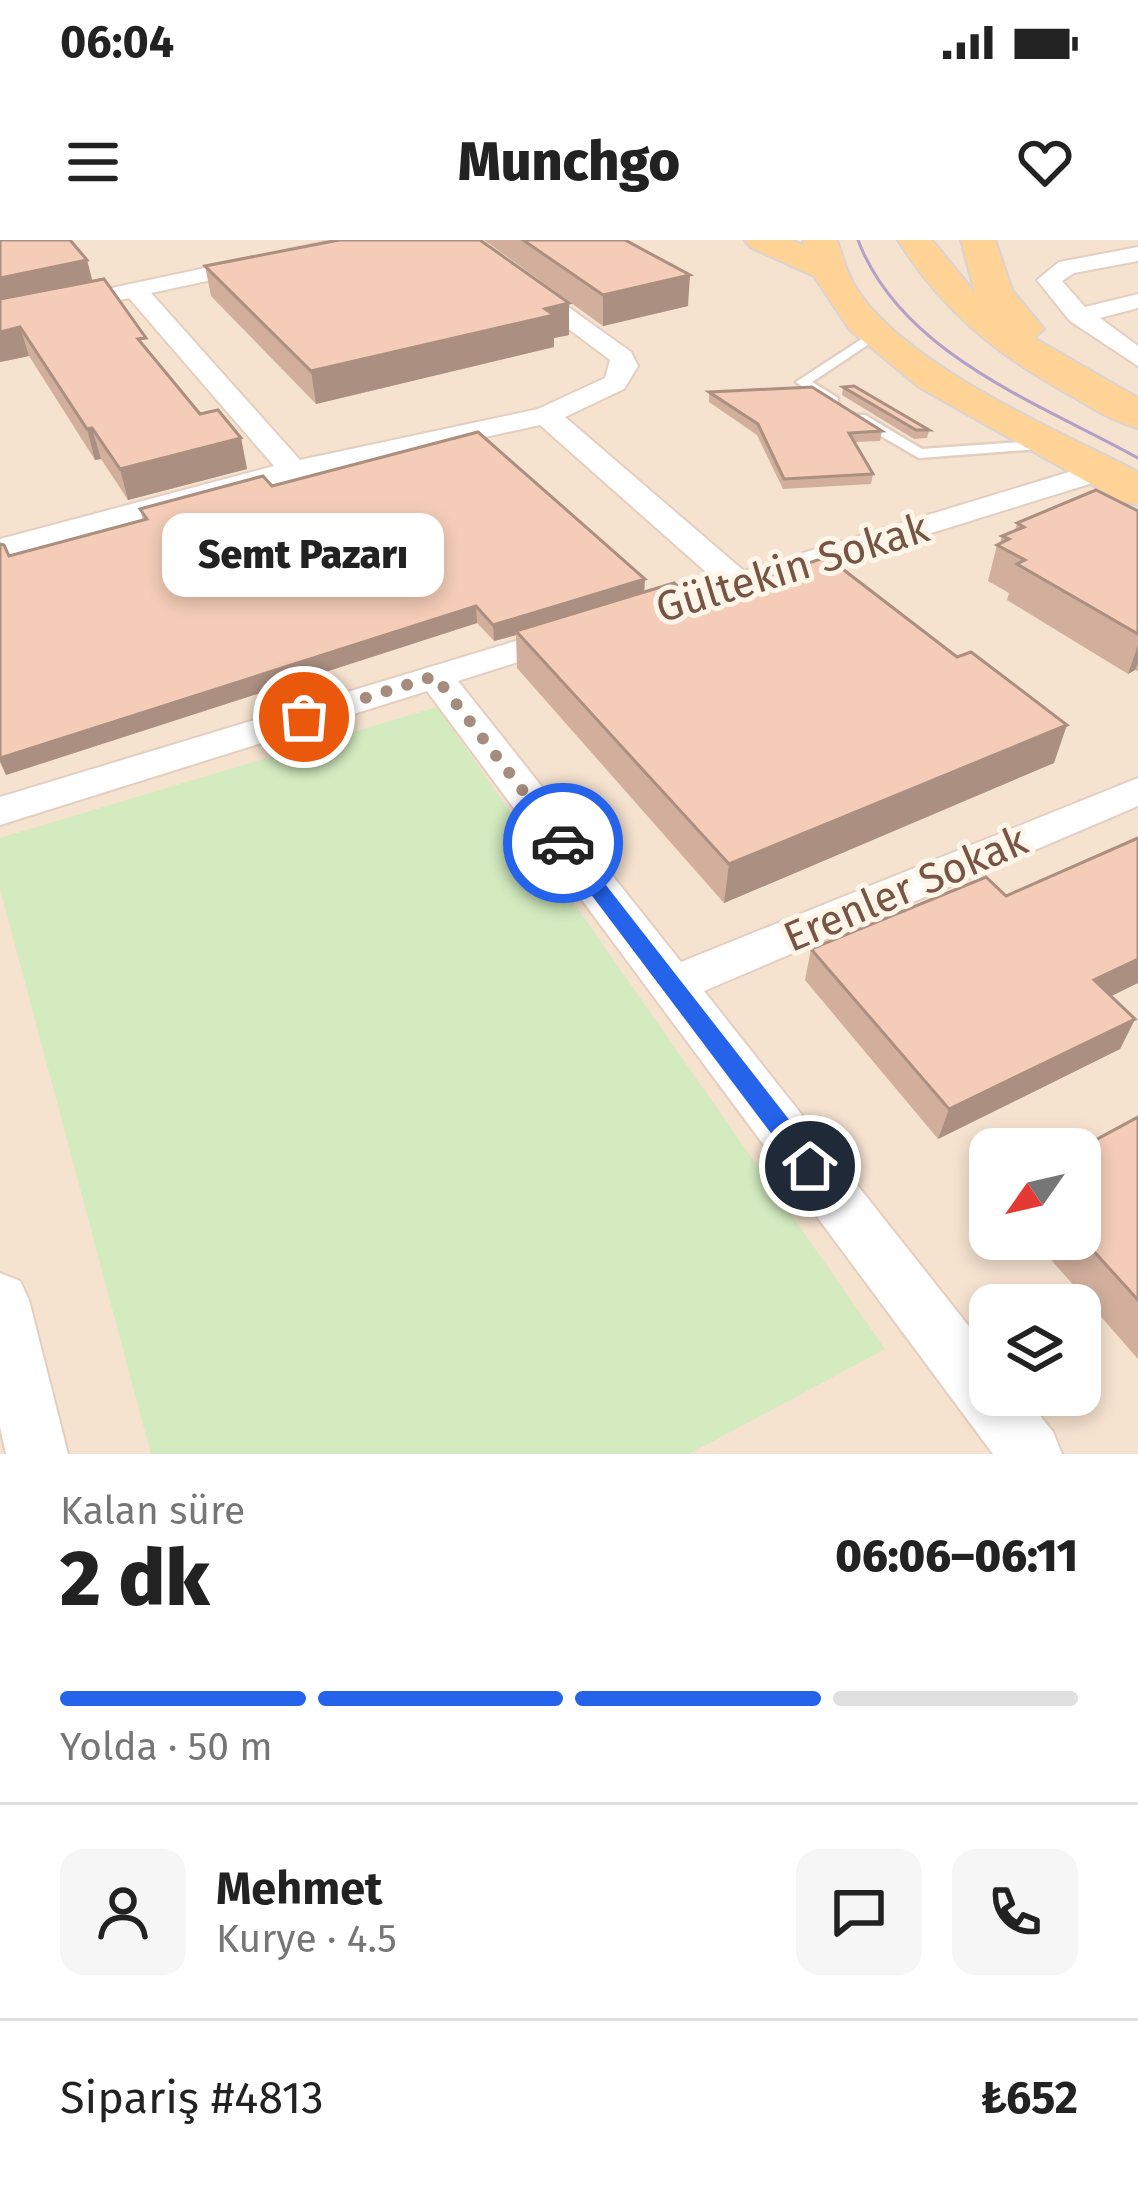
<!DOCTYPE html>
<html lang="tr">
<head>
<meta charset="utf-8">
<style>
  body { margin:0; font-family:"Fira Sans",sans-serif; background:#f6f6f6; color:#222; height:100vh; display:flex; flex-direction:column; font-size:45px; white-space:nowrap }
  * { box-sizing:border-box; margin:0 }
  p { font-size:39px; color:#767676 }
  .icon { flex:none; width:66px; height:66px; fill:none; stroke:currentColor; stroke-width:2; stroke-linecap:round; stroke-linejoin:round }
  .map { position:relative; height:1214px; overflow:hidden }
  .drawer { display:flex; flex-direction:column; background:#fff; flex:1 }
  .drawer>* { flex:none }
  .needle { width:78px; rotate:236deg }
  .tools { position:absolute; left:969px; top:888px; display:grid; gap:24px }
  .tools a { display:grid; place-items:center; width:132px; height:132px; border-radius:24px; background:#fff; box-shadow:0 6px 18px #0003; font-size:60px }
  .pin { position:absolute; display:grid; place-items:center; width:102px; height:102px; color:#fff; margin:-51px; border:6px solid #fff; border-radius:50%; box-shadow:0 3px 12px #0007 }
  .courier { position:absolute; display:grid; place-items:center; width:120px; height:120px; margin:-60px; border:9px solid #2563eb; border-radius:50%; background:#fff; color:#222; box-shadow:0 3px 15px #0007 }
  .bubble { position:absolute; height:84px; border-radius:24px; background:#fff; box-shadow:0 6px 18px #0003; font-size:39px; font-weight:800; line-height:84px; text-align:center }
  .headline em { font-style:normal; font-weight:800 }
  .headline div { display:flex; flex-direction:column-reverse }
  .headline { display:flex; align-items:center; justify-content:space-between; height:204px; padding:0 60px }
  h1 { font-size:78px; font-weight:800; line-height:90px }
  .bar { display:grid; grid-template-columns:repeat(4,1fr); gap:18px 12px; align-content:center; height:144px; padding:0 60px }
  .bar i { height:15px; border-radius:9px; background:#e0e0e0 }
  .bar .current { background:#2563eb }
  .bar p { grid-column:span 4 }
  .line { display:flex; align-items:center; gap:30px; padding:0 60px; border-top:3px solid #e0e0e0 }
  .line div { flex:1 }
  .round { display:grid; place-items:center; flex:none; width:126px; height:126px; border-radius:24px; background:#f6f6f6 }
  .status { display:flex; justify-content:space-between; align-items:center; height:84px; padding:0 60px; background:#fff; direction:ltr }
  .status svg { height:33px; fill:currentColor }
  header { display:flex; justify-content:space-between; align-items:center; height:156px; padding:0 60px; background:#fff; font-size:54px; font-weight:800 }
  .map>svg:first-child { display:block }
</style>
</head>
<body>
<div class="status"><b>06:04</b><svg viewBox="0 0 49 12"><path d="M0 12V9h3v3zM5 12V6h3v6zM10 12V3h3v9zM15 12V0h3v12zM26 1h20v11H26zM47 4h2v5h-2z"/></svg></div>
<header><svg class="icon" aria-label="menu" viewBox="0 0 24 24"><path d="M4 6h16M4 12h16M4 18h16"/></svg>Munchgo<svg class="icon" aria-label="heart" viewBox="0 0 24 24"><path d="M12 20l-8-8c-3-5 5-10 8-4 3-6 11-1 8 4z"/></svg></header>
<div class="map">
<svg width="1138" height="1214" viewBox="0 0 1138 1214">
  <rect width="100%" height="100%" fill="#fdf1e1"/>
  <path fill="#f5e2cf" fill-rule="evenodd" d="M0,0H1138V1214H0ZM990,909H1080V999H990ZM990,1065H1080V1155H990Z"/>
  <path fill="#d3ebbf" d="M437,467L885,1109L689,1214H151L0,649V598Z"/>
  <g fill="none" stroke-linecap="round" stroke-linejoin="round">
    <defs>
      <path id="lane" d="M877,89L883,93L881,96L812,142L838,158V164H828L796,142Z
        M855,175H865L922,209L1052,200L1059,204L1052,208L919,218L855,181Z"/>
      <path id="street" d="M335,0H377L366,7L151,53L300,220L538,169L605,138L610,120L450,0H475L631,112L638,126L624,149L565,177L744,331L1092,225H1112L1117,231L1112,237L638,384L626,381L621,374L626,367L715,340L540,185L298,238L0,319V299L274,226L129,58L0,86V72Z
        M1138,7V21L1074,33L1062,41L1085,67L1138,54V68L1100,78L1138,106V126L1070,81L1037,40L1059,22Z
        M572,384L584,387L589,394L584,401L458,441L681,722L1138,538V566L704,751L990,1113V1155H1024L1053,1192L1062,1214H993L427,451L0,585V557Z
        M0,1033L20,1041L29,1060L68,1214H6L0,1187Z"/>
      <path id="primary" d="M745,0H791L805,6L803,0H837C842,15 846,30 853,43C898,123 1057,190 1138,232V265L1121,261L919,147L850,90L814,36L750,7Z
        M898,0H932L975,53L961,0H995L1012,50L1044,89L1034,98L1138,158V188C1114,182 1092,168 1070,155C999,116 941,70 898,0Z"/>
    </defs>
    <use href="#lane" stroke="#e4cebf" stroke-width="5"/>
    <use href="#street" stroke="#e4cebf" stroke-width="4"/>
    <use href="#primary" stroke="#dbd3cf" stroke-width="4"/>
    <use href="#lane" fill="#fff" fill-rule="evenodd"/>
    <use href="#street" fill="#fff" fill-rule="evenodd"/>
    <use href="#primary" fill="#ffd396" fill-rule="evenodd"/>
    <path stroke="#b39fc7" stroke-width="3" d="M858,0C901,114 1039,163 1138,218"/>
  </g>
  <path fill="#d2af9d" d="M0,0L87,20L92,41L200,174L241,198L247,229L128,260L101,219L95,220L29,116L0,122Z
    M484,0H625L688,66L603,86Z
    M205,26L569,95L554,98V107L316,164L211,56Z
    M843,147L929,190L927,198L914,199L842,155Z
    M709,152L882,191L880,201L855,202L873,234L871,244L783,249L757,195L709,162Z
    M272,246L644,352L694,360L1054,523L724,663L517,428L516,395L494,401L477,383L6,535L0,522V304L9,316L143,280L140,269Z
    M1138,271V431L1135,430L1128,434L1007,360L1009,353L988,341L997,305L1000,303L1002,296L1015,291L1017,283Z
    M811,709L1111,756L1135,779L1120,809L938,899L805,740Z
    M1138,877V1119L1033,999H1080V909Z"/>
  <path fill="#ab8f80" d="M87,20L94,47L0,67V38Z
    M690,35L688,66L603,86V55Z
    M569,63V95L554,98V107L316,164L311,131Z
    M20,87L29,116L0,122V92Z
    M92,188L101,219L95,220L87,189Z
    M241,198L247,229L128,260L120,229Z
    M645,339L644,356L516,391V395L494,401L493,385Z
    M476,366L477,383L6,535L0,521V518Z
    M1138,405V423L1135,430L1128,434Z
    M1067,485L1054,523L724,663L729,624Z
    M1138,719V743L1081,771L1094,740Z
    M1135,779L1120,809L938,899L949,869Z"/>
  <path fill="#f4ccb7" stroke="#ab8f80" stroke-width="3" d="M0,0H70L87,20L0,38Z
    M339,0H480L569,63L545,69L554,75L311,131L205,26Z
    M523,0H625L690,35L603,55Z
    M104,39L146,98L138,99L200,174L218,170L241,198L120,229L92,188L87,189L20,87L0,92V59Z
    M854,146L929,190H916L843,147Z
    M812,147L882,191L849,193L873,234L784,239L758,184L709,152Z
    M478,192L645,339L493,385L476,366L0,518V304L4,305L9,316L147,279L140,269L263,236L272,246Z
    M1096,250L1138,271V394L1017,324L1025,320L997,305L1009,299L1002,296L1024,287L1017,283Z
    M827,317L957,417L971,412L1067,485L729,624L516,391L674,343L694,360Z
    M1138,598V719L1094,740L1135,779L949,869L811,709L986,637L1006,656Z
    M1138,877V1060L1080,996L1079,909Z"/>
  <path fill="#2563eb" d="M563,597L570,599L819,918V933H801L556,608L553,603Z"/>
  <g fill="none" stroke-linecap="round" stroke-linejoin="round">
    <path stroke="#a58c7c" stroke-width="12" stroke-dasharray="0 21.6" d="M304,477L435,436L563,603"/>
  </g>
  <g text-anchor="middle" stroke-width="10" stroke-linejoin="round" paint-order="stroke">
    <g font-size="42" fill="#765546" stroke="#fff5e8">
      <text transform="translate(792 327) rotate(-17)" y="15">Gültekin Sokak</text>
      <text transform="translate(905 648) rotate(-23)" y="15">Erenler Sokak</text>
    </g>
  </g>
</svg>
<div class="tools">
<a><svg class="needle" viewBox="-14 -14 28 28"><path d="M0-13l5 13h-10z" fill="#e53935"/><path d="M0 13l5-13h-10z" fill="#767676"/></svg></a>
<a><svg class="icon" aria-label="layers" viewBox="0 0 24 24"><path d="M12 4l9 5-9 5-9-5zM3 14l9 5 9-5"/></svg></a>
</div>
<div class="pin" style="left:304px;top:477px;background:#ea580c"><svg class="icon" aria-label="bag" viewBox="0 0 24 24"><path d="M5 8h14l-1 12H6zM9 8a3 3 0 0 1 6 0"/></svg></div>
<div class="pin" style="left:810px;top:926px;background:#1f2937"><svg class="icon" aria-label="home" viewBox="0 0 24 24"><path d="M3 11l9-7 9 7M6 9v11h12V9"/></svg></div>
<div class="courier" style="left:563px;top:603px"><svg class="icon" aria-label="car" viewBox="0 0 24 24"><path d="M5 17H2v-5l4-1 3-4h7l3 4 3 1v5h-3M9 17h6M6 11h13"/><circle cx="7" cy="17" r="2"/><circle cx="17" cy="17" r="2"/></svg></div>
<div class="bubble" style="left:162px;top:273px;width:282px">Semt Pazarı</div>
</div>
<section class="drawer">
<div class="headline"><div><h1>2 dk</h1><p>Kalan süre</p></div><em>06:06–06:11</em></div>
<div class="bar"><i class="current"></i><i class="current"></i><i class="current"></i><i></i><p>Yolda · 50 m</p></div>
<div class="line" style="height:216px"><a class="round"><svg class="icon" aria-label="person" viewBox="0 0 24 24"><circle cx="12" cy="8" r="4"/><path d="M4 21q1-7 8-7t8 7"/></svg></a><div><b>Mehmet</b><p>Kurye · 4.5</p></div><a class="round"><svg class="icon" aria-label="chat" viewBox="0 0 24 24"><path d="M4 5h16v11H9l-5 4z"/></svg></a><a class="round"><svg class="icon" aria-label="phone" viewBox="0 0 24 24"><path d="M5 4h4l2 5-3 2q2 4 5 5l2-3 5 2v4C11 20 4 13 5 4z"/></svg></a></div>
<div class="line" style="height:156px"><div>Sipariş #4813</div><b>₺652</b></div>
</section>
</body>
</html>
